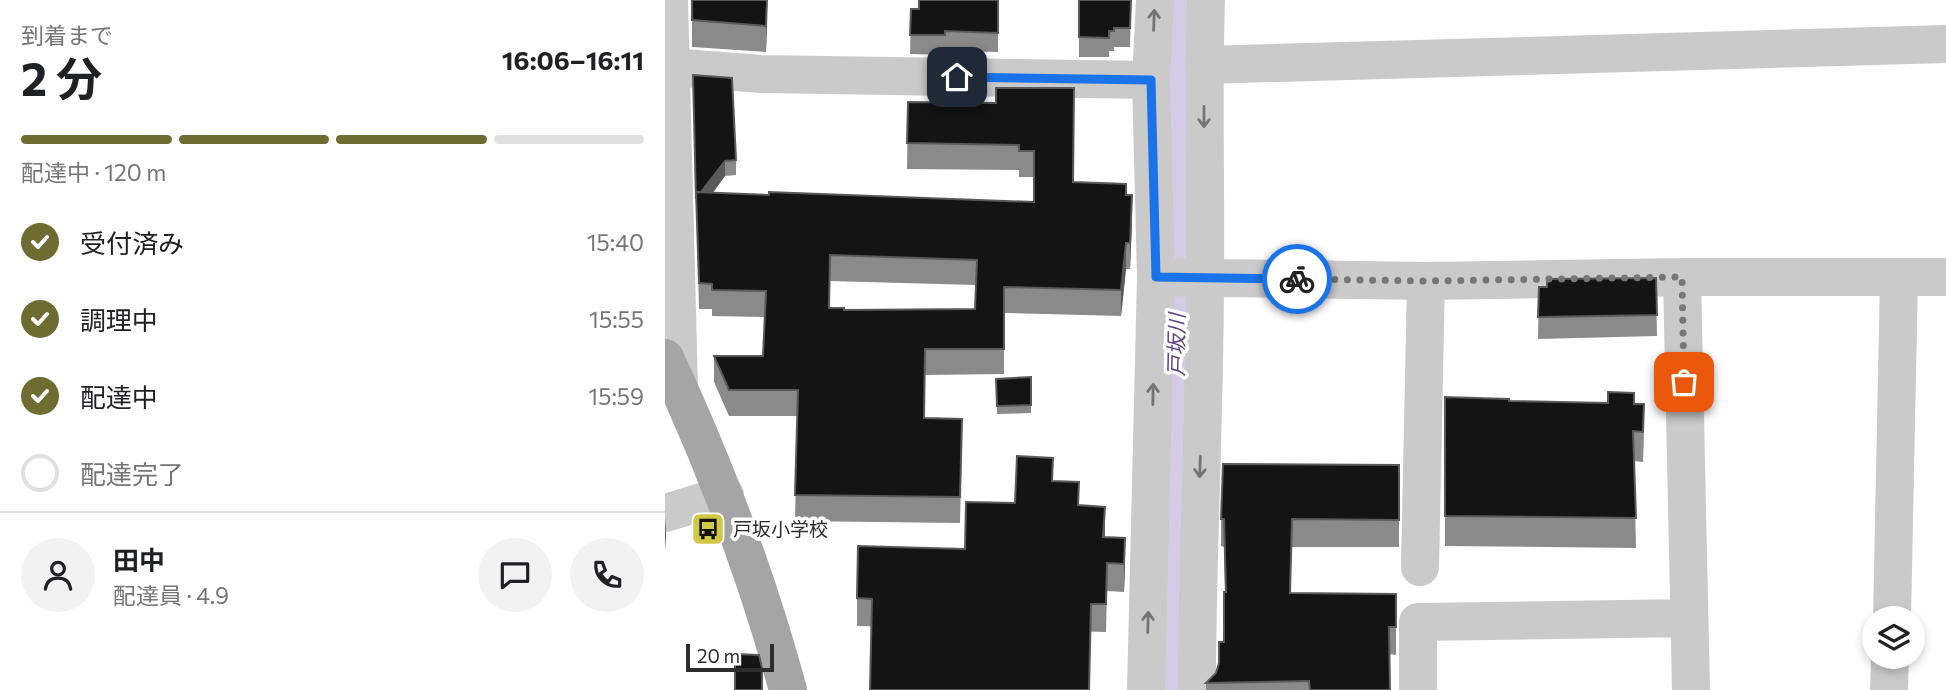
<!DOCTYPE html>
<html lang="ja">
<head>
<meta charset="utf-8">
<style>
  body { margin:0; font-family:Commissioner,"Noto Sans JP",sans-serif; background:#f2f2f2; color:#202124; height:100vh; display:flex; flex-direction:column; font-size:26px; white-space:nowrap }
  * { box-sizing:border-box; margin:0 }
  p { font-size:23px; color:#757577 }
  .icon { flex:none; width:38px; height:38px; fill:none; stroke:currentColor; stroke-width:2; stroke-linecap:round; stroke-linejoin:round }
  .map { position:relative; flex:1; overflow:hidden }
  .panel { display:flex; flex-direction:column; background:#fff; width:665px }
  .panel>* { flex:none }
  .tools { position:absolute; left:1197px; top:606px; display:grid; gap:14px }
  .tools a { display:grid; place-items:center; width:63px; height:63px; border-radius:50%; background:#fff; box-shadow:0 4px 10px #0003; font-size:35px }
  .scale { position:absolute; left:21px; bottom:18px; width:88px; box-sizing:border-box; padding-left:7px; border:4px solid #2d2d2d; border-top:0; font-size:19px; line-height:24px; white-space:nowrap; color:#2d2d2d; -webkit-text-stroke:5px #fff; paint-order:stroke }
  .pin { position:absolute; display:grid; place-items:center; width:60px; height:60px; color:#fff; margin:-30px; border-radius:14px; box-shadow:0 4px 10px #0006 }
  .courier { position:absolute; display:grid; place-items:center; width:70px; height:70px; margin:-35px; border:5px solid #1a73e8; border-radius:50%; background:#fff; color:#222; box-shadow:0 2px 9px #0007 }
  .head em { font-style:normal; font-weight:700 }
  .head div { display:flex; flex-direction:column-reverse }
  .head { display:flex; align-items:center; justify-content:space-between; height:119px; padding:0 21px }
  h1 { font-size:46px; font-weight:700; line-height:52px }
  .bar { display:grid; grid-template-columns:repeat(4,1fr); gap:10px 7px; align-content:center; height:84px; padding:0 21px }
  .bar i { height:9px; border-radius:5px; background:#e0e0e0 }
  .bar .active { background:#6f6c32 }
  .bar p { grid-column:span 4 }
  .line { display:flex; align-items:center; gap:18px; padding:0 21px; border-top:2px solid #e0e0e0 }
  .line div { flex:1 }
  .round { display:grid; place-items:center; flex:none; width:74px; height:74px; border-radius:37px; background:#f2f2f2 }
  ol { padding:0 21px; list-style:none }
  li { display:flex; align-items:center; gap:21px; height:77px }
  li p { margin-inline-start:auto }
  li .icon { padding:7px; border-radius:50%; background:#6f6c32; color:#fff; stroke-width:4 }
  li:last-child { color:#757577 }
  li i { width:38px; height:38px; border:4px solid #e0e0e0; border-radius:50% }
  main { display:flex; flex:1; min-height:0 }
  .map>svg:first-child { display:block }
</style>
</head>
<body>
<main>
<section class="panel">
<div class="head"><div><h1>2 分</h1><p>到着まで</p></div><em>16:06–16:11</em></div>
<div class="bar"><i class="active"></i><i class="active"></i><i class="active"></i><i></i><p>配達中 · 120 m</p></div>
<ol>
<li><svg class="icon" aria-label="check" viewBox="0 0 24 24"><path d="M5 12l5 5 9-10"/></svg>受付済み<p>15:40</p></li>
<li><svg class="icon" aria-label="check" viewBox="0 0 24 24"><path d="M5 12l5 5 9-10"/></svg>調理中<p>15:55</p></li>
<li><svg class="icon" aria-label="check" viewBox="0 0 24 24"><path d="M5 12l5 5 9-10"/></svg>配達中<p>15:59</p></li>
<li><i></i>配達完了</li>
</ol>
<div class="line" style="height:126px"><a class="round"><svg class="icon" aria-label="person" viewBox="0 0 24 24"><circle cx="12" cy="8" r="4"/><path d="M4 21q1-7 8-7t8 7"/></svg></a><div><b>田中</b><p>配達員 · 4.9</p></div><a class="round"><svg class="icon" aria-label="chat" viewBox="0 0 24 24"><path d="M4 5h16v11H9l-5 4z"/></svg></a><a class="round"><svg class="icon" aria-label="phone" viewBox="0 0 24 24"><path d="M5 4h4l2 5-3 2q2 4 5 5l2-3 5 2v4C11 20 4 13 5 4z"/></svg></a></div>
</section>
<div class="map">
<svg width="1281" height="690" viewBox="0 0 1281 690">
  <rect width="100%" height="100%" fill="#fff"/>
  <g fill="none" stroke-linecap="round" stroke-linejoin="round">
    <path stroke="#d6cbe7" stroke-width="52" d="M505,690V577L519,0"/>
    <path stroke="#cacaca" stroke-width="38" d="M4,0L14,389
      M539,65L1281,44
      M5,67L97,74L486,80
      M491,277L761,281L1017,277H1281
      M1017,277L1026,690
      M0,513L60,495
      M755,567L761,281
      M1227,618L1234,278
      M481,690L491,277L486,80L490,0
      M532,690C532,552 540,414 540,276C541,184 538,92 541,0
      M753,690V622L1024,618
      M1224,690L1225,656"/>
    <path stroke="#a5a5a5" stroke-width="38" d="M0,358C50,465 92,576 123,690"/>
  </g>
  <path fill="#8a8a8a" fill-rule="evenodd" d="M27,0H102L101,52L27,47Z
    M333,0V52L280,51V55L245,54L246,9H254Z
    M414,0H466L465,47H449V51H444V57H414Z
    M28,75L71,160V175L60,176L48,193L369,202V177H354V170L242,169L243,102L331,103L408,182L461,195L467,221L465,269H461L456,316L339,313V374L260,375V418L297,445L295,523L130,521L132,416H64L49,382V356H98L100,317L47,316V309H34ZM165,281L311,285L310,309L179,310L165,308Z
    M991,278L992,336L873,339L874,287Z
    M366,377V413L332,414L331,379Z
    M780,397L844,401L969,404L979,434L978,462L969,461L971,548L780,546Z
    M734,465V547H627L625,593L731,594V655L724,654L725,690H541V683L551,673L559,642L560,592L559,547L556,546V519Z
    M388,481L414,505L440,537L460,566L459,592L442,591L441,632L192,626V598L300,549L350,503Z"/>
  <path fill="#5a5a5a" d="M102,0V27L101,52V26Z
    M60,161V176L32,213V198Z
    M467,195V221L465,269V243Z
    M461,243V269L456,316V290Z
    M440,507V534L438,565V537Z
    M1,517V537L0,552V532Z
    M460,538V566L459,592V564Z"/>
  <path fill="#141414" stroke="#5a5a5a" stroke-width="2" fill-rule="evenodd" d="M27,0H102L101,26L27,20Z
    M254,0H333V33L280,31V35H245L246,9H254Z
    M414,0H466L465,28H449V31H444V38L414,37Z
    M28,75L67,78L71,160L60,161L36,192H31V199Z
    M331,88H409L408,182L461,184V195H467L465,243H461L456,290L339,287V349H260L259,418L297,419L295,497L130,495L133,390H64L49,356H98L101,291L47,290V284L34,283L31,192L104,195V192L369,202V151H354V145L242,143L243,102L331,103ZM165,255L312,260L310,309L179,310V308H164Z
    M991,278L992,315L873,317L874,287H882V279Z
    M366,377V405L332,406L331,379Z
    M943,392L969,393V404H979L978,432L968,431L971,518L780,516V397L844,399V401L943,403Z
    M352,456L388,458L387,481L414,482L413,505L440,507L438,537L460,538L459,564L442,563L441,604H426L424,690H205L207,599L192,598L193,546L300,549L301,502L350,503Z
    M558,464L734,465V520L627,519L625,593L731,594V627H724L725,690H645L644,681L541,683L551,673L554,663V642H559V592H561L559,519H556Z
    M70,654L94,655L97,668V690H70Z"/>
  <defs><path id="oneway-shaft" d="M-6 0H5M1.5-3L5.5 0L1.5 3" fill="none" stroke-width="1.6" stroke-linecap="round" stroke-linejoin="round" transform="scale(1.75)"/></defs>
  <g stroke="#747474">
    <use href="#oneway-shaft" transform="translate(489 20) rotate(-88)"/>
    <use href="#oneway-shaft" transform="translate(539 117) rotate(90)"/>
    <use href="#oneway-shaft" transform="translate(488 394) rotate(-89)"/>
    <use href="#oneway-shaft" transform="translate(535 467) rotate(92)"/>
    <use href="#oneway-shaft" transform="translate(483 622) rotate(-89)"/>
  </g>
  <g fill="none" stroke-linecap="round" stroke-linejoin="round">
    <path stroke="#767676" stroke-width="7" stroke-dasharray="0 12.6" d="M632,279L761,281L1017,277L1019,382"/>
    <path stroke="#1a73e8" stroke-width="9" d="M292,77L486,80L491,277L632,279"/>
  </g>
  <defs>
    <symbol id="bus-square" viewBox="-11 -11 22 22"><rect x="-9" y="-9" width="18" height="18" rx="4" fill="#d0c843" stroke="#fff"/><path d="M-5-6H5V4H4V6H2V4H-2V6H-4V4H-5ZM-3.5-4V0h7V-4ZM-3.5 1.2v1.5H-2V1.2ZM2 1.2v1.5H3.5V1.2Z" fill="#111"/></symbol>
  </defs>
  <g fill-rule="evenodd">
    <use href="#bus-square" x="24" y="510" width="38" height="38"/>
  </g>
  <g text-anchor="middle" stroke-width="7" stroke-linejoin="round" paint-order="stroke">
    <g font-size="19" fill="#2d2d2d" stroke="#fff" text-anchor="start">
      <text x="68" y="536">戸坂小学校</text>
    </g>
    <g font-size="21" font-style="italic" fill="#5f4585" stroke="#fff">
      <text transform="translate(512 345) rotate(-89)" y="7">戸坂川</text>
    </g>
  </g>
</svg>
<div class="tools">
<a><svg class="icon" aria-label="layers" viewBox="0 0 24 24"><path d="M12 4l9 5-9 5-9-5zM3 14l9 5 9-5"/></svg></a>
</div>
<div class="scale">20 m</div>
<div class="pin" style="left:1019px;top:382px;background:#ea580c"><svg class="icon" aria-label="bag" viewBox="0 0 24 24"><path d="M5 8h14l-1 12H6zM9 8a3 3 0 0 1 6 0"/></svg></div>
<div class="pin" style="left:292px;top:77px;background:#1f2937"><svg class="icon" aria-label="home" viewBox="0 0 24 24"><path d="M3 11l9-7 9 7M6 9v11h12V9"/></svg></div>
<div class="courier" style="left:632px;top:279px"><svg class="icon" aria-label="bike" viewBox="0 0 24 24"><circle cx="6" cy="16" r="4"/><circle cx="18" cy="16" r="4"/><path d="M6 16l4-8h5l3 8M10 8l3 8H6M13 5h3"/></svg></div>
</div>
</main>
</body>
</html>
